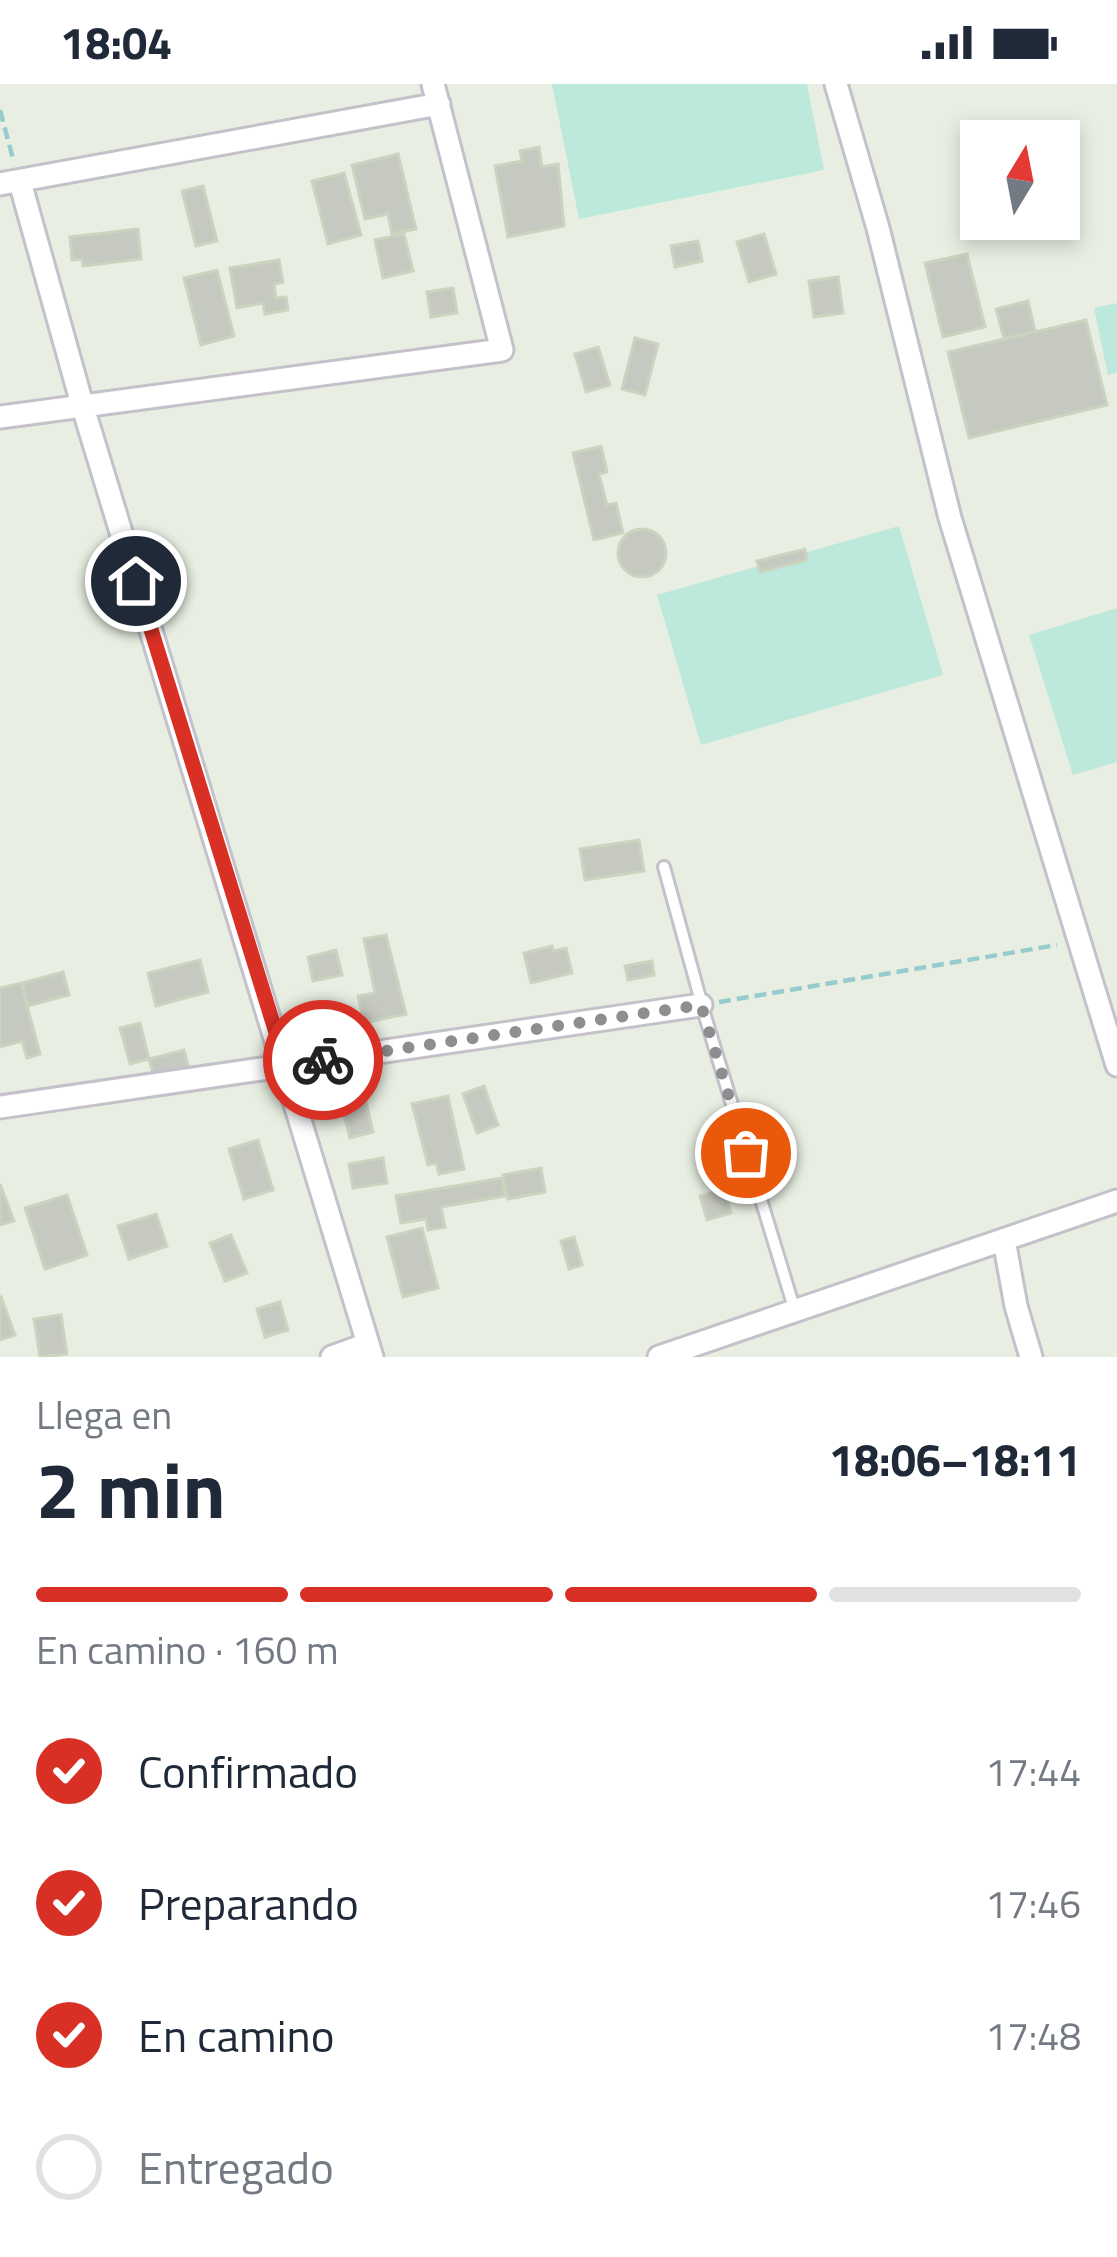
<!DOCTYPE html>
<html lang="es">
<head>
<meta charset="utf-8">
<style>
  body { margin:0; font-family:"Titillium Web",sans-serif; background:#f6f6f7; color:#1f2937; height:100vh; display:flex; flex-direction:column; font-size:45px; white-space:nowrap }
  * { box-sizing:border-box; margin:0 }
  p { font-size:39px; color:#747a83 }
  .icon { flex:none; width:66px; height:66px; fill:none; stroke:currentColor; stroke-width:2; stroke-linecap:round; stroke-linejoin:round }
  .map { position:relative; height:1273px; overflow:hidden }
  .drawer { display:flex; flex-direction:column; background:#fff; flex:1 }
  .drawer>* { flex:none }
  .needle { width:78px; rotate:10deg }
  .buttons { position:absolute; left:960px; top:36px; display:grid; gap:24px }
  .buttons a { display:grid; place-items:center; width:120px; height:120px; border-radius:0px; background:#fff; box-shadow:0 6px 18px #0003; font-size:60px }
  .pin { position:absolute; display:grid; place-items:center; width:102px; height:102px; color:#fff; margin:-51px; border:6px solid #fff; border-radius:50%; box-shadow:0 3px 12px #0007 }
  .courier { position:absolute; display:grid; place-items:center; width:120px; height:120px; margin:-60px; border:9px solid #d93025; border-radius:50%; background:#fff; color:#222; box-shadow:0 3px 15px #0007 }
  .overview em { font-style:normal; font-weight:700 }
  .overview div { display:flex; flex-direction:column-reverse }
  .overview { display:flex; align-items:center; justify-content:space-between; height:204px; padding:0 36px }
  h1 { font-size:78px; font-weight:700; line-height:90px }
  .bar { display:grid; grid-template-columns:repeat(4,1fr); gap:18px 12px; align-content:center; height:144px; padding:0 36px }
  .bar i { height:15px; border-radius:9px; background:#e0e1e3 }
  .bar .active { background:#d93025 }
  .bar p { grid-column:span 4 }
  ol { padding:0 36px; list-style:none }
  li { display:flex; align-items:center; gap:36px; height:132px }
  li p { margin-inline-start:auto }
  li .icon { padding:12px; border-radius:50%; background:#d93025; color:#fff; stroke-width:4 }
  li:last-child { color:#747a83 }
  li i { width:66px; height:66px; border:6px solid #e0e1e3; border-radius:50% }
  .status { display:flex; justify-content:space-between; align-items:center; height:84px; padding:0 60px; background:#fff; direction:ltr }
  .status svg { height:33px; fill:currentColor }
  .map>svg:first-child { display:block }
</style>
</head>
<body>
<div class="status"><b>18:04</b><svg viewBox="0 0 49 12"><path d="M0 12V9h3v3zM5 12V6h3v6zM10 12V3h3v9zM15 12V0h3v12zM26 1h20v11H26zM47 4h2v5h-2z"/></svg></div>
<div class="map">
<svg width="1117" height="1273" viewBox="0 0 1117 1273">
  <rect width="100%" height="100%" fill="#e8efe2"/>
  <path fill="#bce9dc" d="M552,0H807L824,86L579,135Z
    M1117,219V289L1108,291L1094,224Z
    M899,442L943,591L701,661L657,511Z
    M1117,524V678L1073,691L1029,551Z"/>
  <path fill="#c6c9bf" stroke="#ccd4c0" stroke-width="3" d="M539,63L542,83L558,80L564,142L508,153L495,82L522,77L520,67Z
    M398,70L416,145L392,150L388,130L365,135L352,81Z
    M344,89L361,151L328,160L312,97Z
    M203,102L217,157L196,162L182,107Z
    M138,145L141,175L83,182L82,175L72,176L70,153Z
    M404,150L413,187L383,194L375,156Z
    M764,150L776,190L749,198L737,158Z
    M698,157L702,177L675,183L671,162Z
    M967,170L985,243L943,253L925,179Z
    M279,176L283,198L274,200L276,214L286,213L288,226L265,230L263,219L237,224L230,184Z
    M217,186L234,252L201,261L184,194Z
    M838,193L843,229L814,233L809,197Z
    M453,204L457,229L431,233L427,208Z
    M1028,217L1035,247L1004,255L996,225Z
    M1086,236L1107,321L969,354L948,268Z
    M635,254L658,260L645,311L622,305Z
    M598,263L610,301L586,308L575,270Z
    M601,362L607,388L599,390L607,421L616,419L623,449L594,456L573,369Z
    M618 469a24 24 0 1 1 48 0a24 24 0 1 1-48 0Z
    M805,465L807,476L760,488L757,477Z
    M639,756L644,787L585,796L580,765Z
    M386,851L406,930L364,939L358,912L375,909L364,855Z
    M552,862L553,867L566,864L572,889L531,899L524,869Z
    M336,866L342,891L313,897L308,873Z
    M200,876L208,908L156,922L148,889Z
    M652,877L654,891L628,896L625,882Z
    M63,888L69,911L28,922L22,899Z
    M21,899L40,970L27,974L22,957L0,963V904Z
    M140,939L149,975L130,980L120,944Z
    M184,966L189,985L154,994L149,975Z
    M484,1002L498,1041L477,1049L463,1010Z
    M364,1010L373,1048L350,1054L340,1016Z
    M448,1012L464,1085L439,1090L436,1079L428,1081L412,1020Z
    M258,1056L273,1106L244,1115L229,1065Z
    M383,1074L387,1099L353,1104L349,1080Z
    M541,1084L545,1108L508,1115L503,1091Z
    M502,1094L505,1112L441,1123L445,1143L428,1146L426,1135L401,1139L396,1112Z
    M0,1100L14,1137L0,1141Z
    M724,1105L731,1129L707,1136L700,1112Z
    M67,1111L87,1171L45,1185L25,1124Z
    M156,1130L167,1162L129,1175L118,1142Z
    M422,1144L438,1204L403,1213L387,1153Z
    M231,1151L247,1189L225,1197L210,1159Z
    M574,1153L582,1181L569,1185L561,1157Z
    M1,1213L15,1251L0,1256V1214Z
    M280,1218L288,1246L265,1253L257,1225Z
    M61,1231L67,1270L40,1273L34,1235Z"/>
  <g fill="none" stroke-linecap="round" stroke-linejoin="round">
    <defs>
      <path id="lane" d="M664,783L705,932L795,1227"/>
      <path id="street" d="M836,0L878,144L950,434L1117,981
        M20,98L82,320L372,1273
        M0,100L439,20
        M0,333L502,266L433,0
        M0,1023L701,921
        M1004,1156L1016,1222L1031,1273
        M332,1273L368,1260
        M659,1273L1117,1117"/>
    </defs>
    <use href="#lane" stroke="#c4c1ca" stroke-width="16"/>
    <use href="#street" stroke="#c4c1ca" stroke-width="27"/>
    <path stroke="#96cccd" stroke-width="4.5" stroke-dasharray="12 6" stroke-linecap="butt" d="M0,26L13,75
      M719,918L1057,861"/>
    <use href="#lane" stroke="#fff" stroke-width="10"/>
    <use href="#street" stroke="#fff" stroke-width="21"/>
  </g>
  <g fill="none" stroke-linecap="round" stroke-linejoin="round">
    <path stroke="#8e8e91" stroke-width="12" stroke-dasharray="0 21.6" d="M323,976L701,921L746,1069"/>
    <path stroke="#d93025" stroke-width="15" d="M136,497L286,981L323,976"/>
  </g>
</svg>
<div class="buttons">
<a><svg class="needle" viewBox="-14 -14 28 28"><path d="M0-13l5 13h-10z" fill="#e53935"/><path d="M0 13l5-13h-10z" fill="#747a83"/></svg></a>
</div>
<div class="pin" style="left:746px;top:1069px;background:#ea580c"><svg class="icon" aria-label="bag" viewBox="0 0 24 24"><path d="M5 8h14l-1 12H6zM9 8a3 3 0 0 1 6 0"/></svg></div>
<div class="pin" style="left:136px;top:497px;background:#1f2937"><svg class="icon" aria-label="home" viewBox="0 0 24 24"><path d="M3 11l9-7 9 7M6 9v11h12V9"/></svg></div>
<div class="courier" style="left:323px;top:976px"><svg class="icon" aria-label="bike" viewBox="0 0 24 24"><circle cx="6" cy="16" r="4"/><circle cx="18" cy="16" r="4"/><path d="M6 16l4-8h5l3 8M10 8l3 8H6M13 5h3"/></svg></div>
</div>
<section class="drawer">
<div class="overview"><div><h1>2 min</h1><p>Llega en</p></div><em>18:06–18:11</em></div>
<div class="bar"><i class="active"></i><i class="active"></i><i class="active"></i><i></i><p>En camino · 160 m</p></div>
<ol>
<li><svg class="icon" aria-label="check" viewBox="0 0 24 24"><path d="M5 12l5 5 9-10"/></svg>Confirmado<p>17:44</p></li>
<li><svg class="icon" aria-label="check" viewBox="0 0 24 24"><path d="M5 12l5 5 9-10"/></svg>Preparando<p>17:46</p></li>
<li><svg class="icon" aria-label="check" viewBox="0 0 24 24"><path d="M5 12l5 5 9-10"/></svg>En camino<p>17:48</p></li>
<li><i></i>Entregado</li>
</ol>
</section>
</body>
</html>
